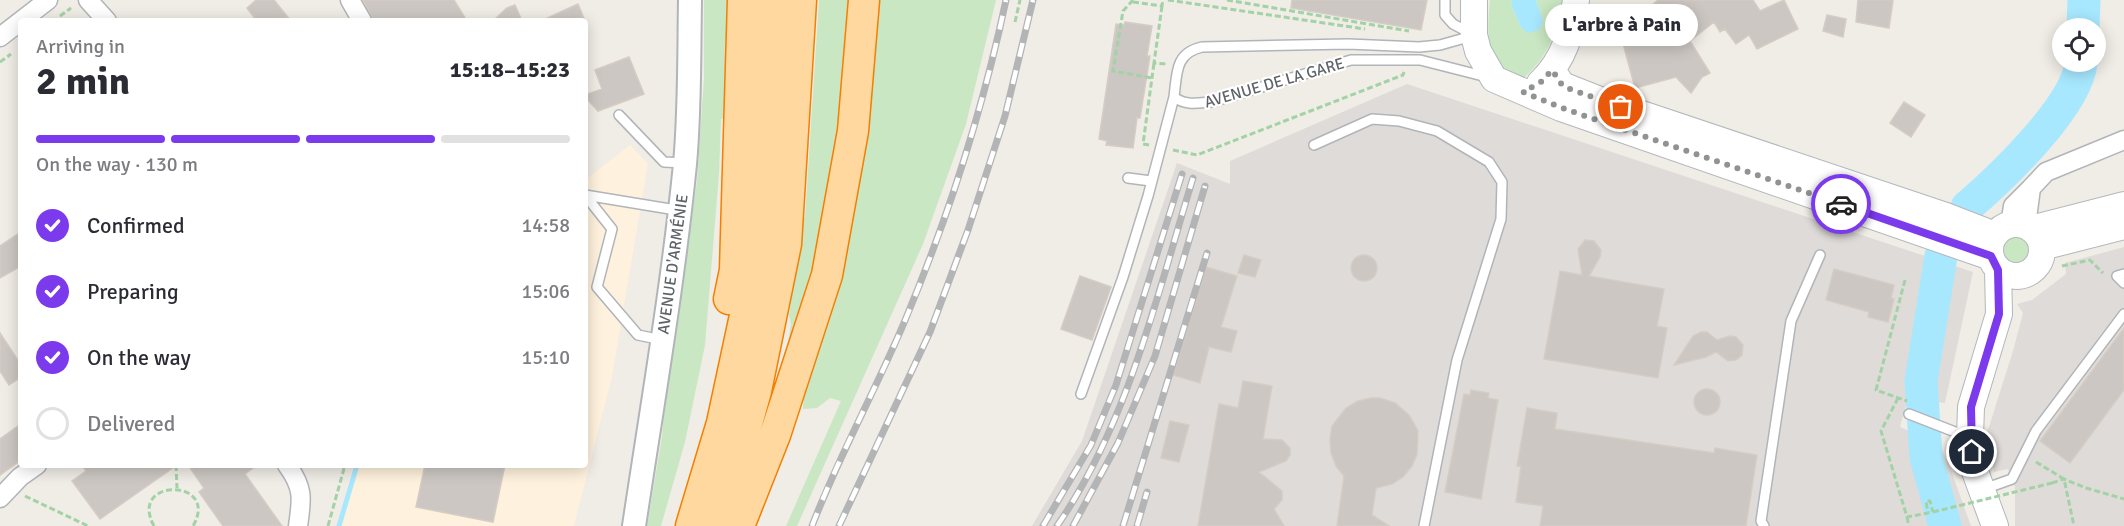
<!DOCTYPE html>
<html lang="en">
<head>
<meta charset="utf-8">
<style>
  body { margin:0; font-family:Signika,sans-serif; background:#f2f2f3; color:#2b2b33; height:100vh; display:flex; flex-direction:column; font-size:22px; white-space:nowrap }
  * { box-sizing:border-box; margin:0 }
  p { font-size:20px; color:#7c7c81 }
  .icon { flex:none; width:33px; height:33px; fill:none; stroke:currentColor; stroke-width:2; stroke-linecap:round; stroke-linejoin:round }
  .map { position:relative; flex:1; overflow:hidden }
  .sheet { position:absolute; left:18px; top:18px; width:570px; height:450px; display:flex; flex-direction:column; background:#fff; border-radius:6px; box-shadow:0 3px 15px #0003 }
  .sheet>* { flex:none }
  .controls { position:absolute; left:2052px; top:18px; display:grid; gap:12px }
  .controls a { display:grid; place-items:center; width:54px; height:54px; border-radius:50%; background:#fff; box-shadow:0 3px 15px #0003; font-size:30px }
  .pin { position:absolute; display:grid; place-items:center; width:51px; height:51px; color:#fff; margin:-26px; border:3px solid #fff; border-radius:50%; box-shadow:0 2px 6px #0007 }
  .courier { position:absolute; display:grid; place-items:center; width:60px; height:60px; margin:-30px; border:4px solid #7c3aed; border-radius:50%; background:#fff; color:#222; box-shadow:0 2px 8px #0007 }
  .bubble { position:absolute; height:42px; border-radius:21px; background:#fff; box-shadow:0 3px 15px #0003; font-size:20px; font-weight:700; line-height:42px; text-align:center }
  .head em { font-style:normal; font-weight:700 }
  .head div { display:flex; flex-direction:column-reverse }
  .head { display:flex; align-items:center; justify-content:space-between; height:102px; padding:0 18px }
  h1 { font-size:39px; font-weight:700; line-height:45px }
  .bar { display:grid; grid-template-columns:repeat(4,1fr); gap:9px 6px; align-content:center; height:72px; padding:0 18px }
  .bar i { height:8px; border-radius:4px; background:#e1e1e2 }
  .bar .current { background:#7c3aed }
  .bar p { grid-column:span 4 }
  ol { padding:0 18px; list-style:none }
  li { display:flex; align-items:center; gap:18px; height:66px }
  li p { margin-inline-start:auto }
  li .icon { padding:6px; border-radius:50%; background:#7c3aed; color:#fff; stroke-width:4 }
  li:last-child { color:#7c7c81 }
  li i { width:33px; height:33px; border:3px solid #e1e1e2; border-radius:50% }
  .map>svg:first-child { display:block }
</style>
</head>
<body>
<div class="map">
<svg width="2124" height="526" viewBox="0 0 2124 526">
  <rect width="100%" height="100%" fill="#f0ece6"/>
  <path fill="#fef1dd" d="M630,145L648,164L612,377L574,526H337L353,465H585V180Z"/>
  <path fill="#dfdbd8" d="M1407,84L1973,272L1945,403L1908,398L1900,427L1939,444L1948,462L1971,526H1032L1082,441L1177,163L1230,184V161Z
    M2124,247V526H2015V487L2008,469L1994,472L1986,436L2013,351L2023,313L2017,304L2032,300L2066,274L2065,263Z"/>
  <path fill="#c9e7c3" d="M704,0H730L725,118L721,119L719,173L705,345L685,442L661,526H647L662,437L665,394L675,338L697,181L704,79Z
    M819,0H853L838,160L818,263L781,387L791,324L789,315L803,217H805Z
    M873,0H996L966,124L923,244L797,526H786L841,401L830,398L817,408L803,409L804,388Z
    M1490,0H1512L1511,5L1521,27L1543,21L1536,0H1563C1555,34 1551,52 1525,77C1483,77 1487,30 1490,0Z
    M1997 249a19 19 0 1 1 38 0a19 19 0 1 1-38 0Z"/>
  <path fill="#a7e8ff" d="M1512,0H1536L1543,21L1539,30L1527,33L1521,27L1511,5Z"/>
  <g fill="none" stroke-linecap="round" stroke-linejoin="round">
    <path stroke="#a7e8ff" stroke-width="5" d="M339,526L357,465"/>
    <path stroke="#a7e8ff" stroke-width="33" d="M2083,28L2084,0
      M1967,207C2000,179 2078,105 2081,62
      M1941,256L1921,381L1926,457L1945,526"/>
  </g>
  <path fill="#ccc7c3" stroke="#d5cdc4" stroke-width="1.5" d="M256,0H274L291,21H257L247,8Z
    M363,0H454L467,21H374Z
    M1292,0H1427L1421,30L1291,8Z
    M1658,0H1753L1760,11L1784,0L1798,29L1757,49L1749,35L1736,44L1725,29L1720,32L1714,22L1690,41L1710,73L1702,77L1691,93L1676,77L1635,88L1620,32Z
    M1858,0H1893L1889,28L1856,22Z
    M578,4L585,21H541Z
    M515,5L522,21H493L507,8Z
    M1827,15L1846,19L1843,37L1823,31Z
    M1125,22L1152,26L1147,56H1150L1140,118H1137L1133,148L1106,145L1107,141L1099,139L1116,24L1124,25Z
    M629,57L644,94L598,111L585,97V95L602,89L595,70Z
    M1904,102L1925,115L1911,137L1890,123Z
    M21,232V266L0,278V246Z
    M1585,240L1594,241L1601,250L1600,257L1589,276L1664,289L1657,326L1667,328L1658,378L1544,359L1560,271L1582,275L1578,249Z
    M1244,255L1261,260L1255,277L1238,273Z
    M1351 268a13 13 0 1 1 26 0a13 13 0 1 1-26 0Z
    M1206,267L1237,276L1221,327L1237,331L1231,352L1209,347L1200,383L1173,375Z
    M1834,269L1894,285L1891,298L1894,299L1888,322L1868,317L1869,312L1826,300Z
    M1080,276L1111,287L1092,340L1061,329Z
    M2124,328V390L2070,463L2040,441Z
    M1701,332H1707L1717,340L1730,336L1736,337L1743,345L1742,355L1736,360L1728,361L1716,352L1706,357L1674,365L1693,336Z
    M0,333L21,365V377L9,385L0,371Z
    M1243,381L1272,386L1263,439L1282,440L1290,448V455L1286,461L1259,472L1282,491V500L1274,509L1284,526H1198L1219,404L1238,408Z
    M1694 402a13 13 0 1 1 26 0a13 13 0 1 1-26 0Z
    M1471,390L1489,393L1488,398L1498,400L1481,499L1445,492L1464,394L1470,395Z
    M1371,398H1380L1395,403L1409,415L1418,431L1417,454L1412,466L1403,477L1392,484L1376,488L1372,515L1389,526H1337L1344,476L1336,466L1331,453L1330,440L1332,426L1346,408L1358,401Z
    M1527,408L1557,413L1555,429L1714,453L1715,448L1757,455L1746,526H1540L1543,506L1516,502L1521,466H1517Z
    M1170,421L1189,425L1179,462L1161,458Z
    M21,424V460L0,475V439Z
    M82,465H177L100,519L72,481L86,471Z
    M188,465H257L245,474L282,526H223L199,492L204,488Z
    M425,465H505L493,522L416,507Z"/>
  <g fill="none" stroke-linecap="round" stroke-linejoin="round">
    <defs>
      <path id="service" d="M1445,0V15L1453,24L1472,34
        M1472,36L1440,45L1419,47L1348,44L1202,47C1175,53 1177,73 1174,97C1186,106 1197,103 1212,102L1351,60H1420L1487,77
        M619,115L664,162L685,163
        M1314,145L1372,119L1399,121L1437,131L1489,162L1502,182L1501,219L1457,360L1424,526
        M1128,178L1151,181
        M585,195L612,229L597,287L638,335L662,340
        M585,195L670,209L680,208
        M2124,274L2117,276L2124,283
        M1081,394L1123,277L1148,196L1174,97
        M1909,414L1968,437
        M1984,489L2012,479L2036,431L2124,314
        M1764,526L1761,521L1791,321L1820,255"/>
      <path id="minor" d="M88,0L107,21
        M350,0L362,21
        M0,37L48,0
        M2031,188L2046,172L2124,140
        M2010,225L2013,206L2031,188L2026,226
        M287,465C304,488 302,499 298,526
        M0,498L20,477L37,465"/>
      <path id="tertiary" d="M634,526C652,406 673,285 685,164C690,110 689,55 690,0"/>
      <path id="secondary" d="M1474,0V35L1478,51L1494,79L1561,108L1991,257
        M1552,70L1562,85L1600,100L1946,216L1995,235
        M1540,83C1565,59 1571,33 1576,0
        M1990 250a26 26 0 1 1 52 0a26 26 0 1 1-52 0Z
        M2031,229L2124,205
        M2042,247L2124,226
        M1995,526L1973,466L1970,437L1971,407L1999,314L1998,270"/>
      <path id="trunk" d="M729,299L735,270L743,0
        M691,526L722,423L758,255L772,0
        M719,526L756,391L786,244L801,0
        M739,526L775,435L827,275L853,131L864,0"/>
    </defs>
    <use href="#service" stroke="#b1b5b9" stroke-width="12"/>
    <use href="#minor" stroke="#b1b5b9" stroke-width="21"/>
    <use href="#tertiary" stroke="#b1b5b9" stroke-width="26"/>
    <use href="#secondary" stroke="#b2b7bb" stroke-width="28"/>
    <use href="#trunk" stroke="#f67e00" stroke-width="33"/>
    <path stroke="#a2d2a6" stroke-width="3" stroke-dasharray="6 3" stroke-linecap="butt" d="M1133,0L1123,11L1113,71L1152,78
      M1168,0L1365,29
      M1227,0L1409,31
      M1133,2L1162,6L1163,0
      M1162,6L1154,63L1167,64
      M60,16L71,8
      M1015,22L1020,0
      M0,62L11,54
      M1149,145L1143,144L1154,63
      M1173,150L1197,155L1403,75L1404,72
      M2062,266L2090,260L2103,273
      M1905,280L1876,390L1907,401
      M1898,398L1881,431L1907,517L1928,513L1926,501H1930L1933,512
      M2036,462L2064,479L2074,526
      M176,465L177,488
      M2052,483L2064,479L2086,488L2124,499
      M25,496L88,526
      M1907,517L1909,526
      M154,526C127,477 221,478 193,526
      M328,526L345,465"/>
    <use href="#service" stroke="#fff" stroke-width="9"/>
    <use href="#minor" stroke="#fff" stroke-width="18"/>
    <use href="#tertiary" stroke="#fff" stroke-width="22"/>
    <use href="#secondary" stroke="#fff" stroke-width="26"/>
    <use href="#trunk" stroke="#fed89e" stroke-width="30"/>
    <defs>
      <path id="rail" d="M812,526C839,455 877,388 906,318C949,215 983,109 1006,0
        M839,526L930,332L968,230L1005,116L1033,0
        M1043,526L1091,445L1116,385L1182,174
        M1057,526C1128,423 1157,296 1193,178
        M1073,526L1118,443L1155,356L1205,186
        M1123,526L1207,253
        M1137,526L1147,492"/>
    </defs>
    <use href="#rail" stroke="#b3b4b5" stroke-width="7"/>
    <use href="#rail" stroke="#fff" stroke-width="4.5" stroke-dasharray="14" stroke-linecap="butt"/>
    <path stroke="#a2d2a6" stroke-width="3" stroke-dasharray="6 3" stroke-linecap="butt" d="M1933,512L2052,483"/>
  </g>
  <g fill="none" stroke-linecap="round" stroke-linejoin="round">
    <path stroke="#919393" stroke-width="6" stroke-dasharray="0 10.8" d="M1621,107L1567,88L1562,85L1552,70L1541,82L1523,92L1562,108L1841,204"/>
    <path stroke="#7c3aed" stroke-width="8" d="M1841,204L1991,256L1998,270L1999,314L1971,407L1972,452"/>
  </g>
  <g text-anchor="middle" stroke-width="4.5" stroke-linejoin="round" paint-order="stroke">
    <g font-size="16" fill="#5e6367" stroke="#fff">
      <text transform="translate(1274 82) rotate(-16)" y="6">AVENUE DE LA GARE</text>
      <text transform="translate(672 264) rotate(-82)" y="6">AVENUE D'ARMÉNIE</text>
    </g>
  </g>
</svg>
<div class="controls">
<a><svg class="icon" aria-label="locate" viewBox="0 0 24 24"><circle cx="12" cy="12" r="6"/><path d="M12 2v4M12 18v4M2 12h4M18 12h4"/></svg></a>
</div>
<div class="pin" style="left:1621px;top:107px;background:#ea580c"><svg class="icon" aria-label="bag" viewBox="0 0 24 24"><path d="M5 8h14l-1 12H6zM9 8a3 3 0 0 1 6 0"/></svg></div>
<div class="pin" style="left:1972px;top:452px;background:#1f2937"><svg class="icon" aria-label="home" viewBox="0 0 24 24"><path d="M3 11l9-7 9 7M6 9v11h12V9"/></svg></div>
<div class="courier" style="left:1841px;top:204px"><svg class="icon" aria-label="car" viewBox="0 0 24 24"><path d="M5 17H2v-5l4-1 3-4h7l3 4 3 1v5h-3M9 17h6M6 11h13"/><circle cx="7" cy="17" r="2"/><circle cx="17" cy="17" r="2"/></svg></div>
<div class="bubble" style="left:1545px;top:4px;width:153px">L'arbre à Pain</div>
<section class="sheet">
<div class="head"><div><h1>2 min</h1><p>Arriving in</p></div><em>15:18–15:23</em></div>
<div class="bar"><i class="current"></i><i class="current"></i><i class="current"></i><i></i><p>On the way · 130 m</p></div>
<ol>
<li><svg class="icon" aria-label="check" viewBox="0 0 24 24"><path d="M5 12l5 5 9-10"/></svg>Confirmed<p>14:58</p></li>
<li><svg class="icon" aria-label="check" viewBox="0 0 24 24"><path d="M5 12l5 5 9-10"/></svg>Preparing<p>15:06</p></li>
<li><svg class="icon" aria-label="check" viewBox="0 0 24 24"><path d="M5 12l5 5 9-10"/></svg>On the way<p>15:10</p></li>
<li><i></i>Delivered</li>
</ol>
</section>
</div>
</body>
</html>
